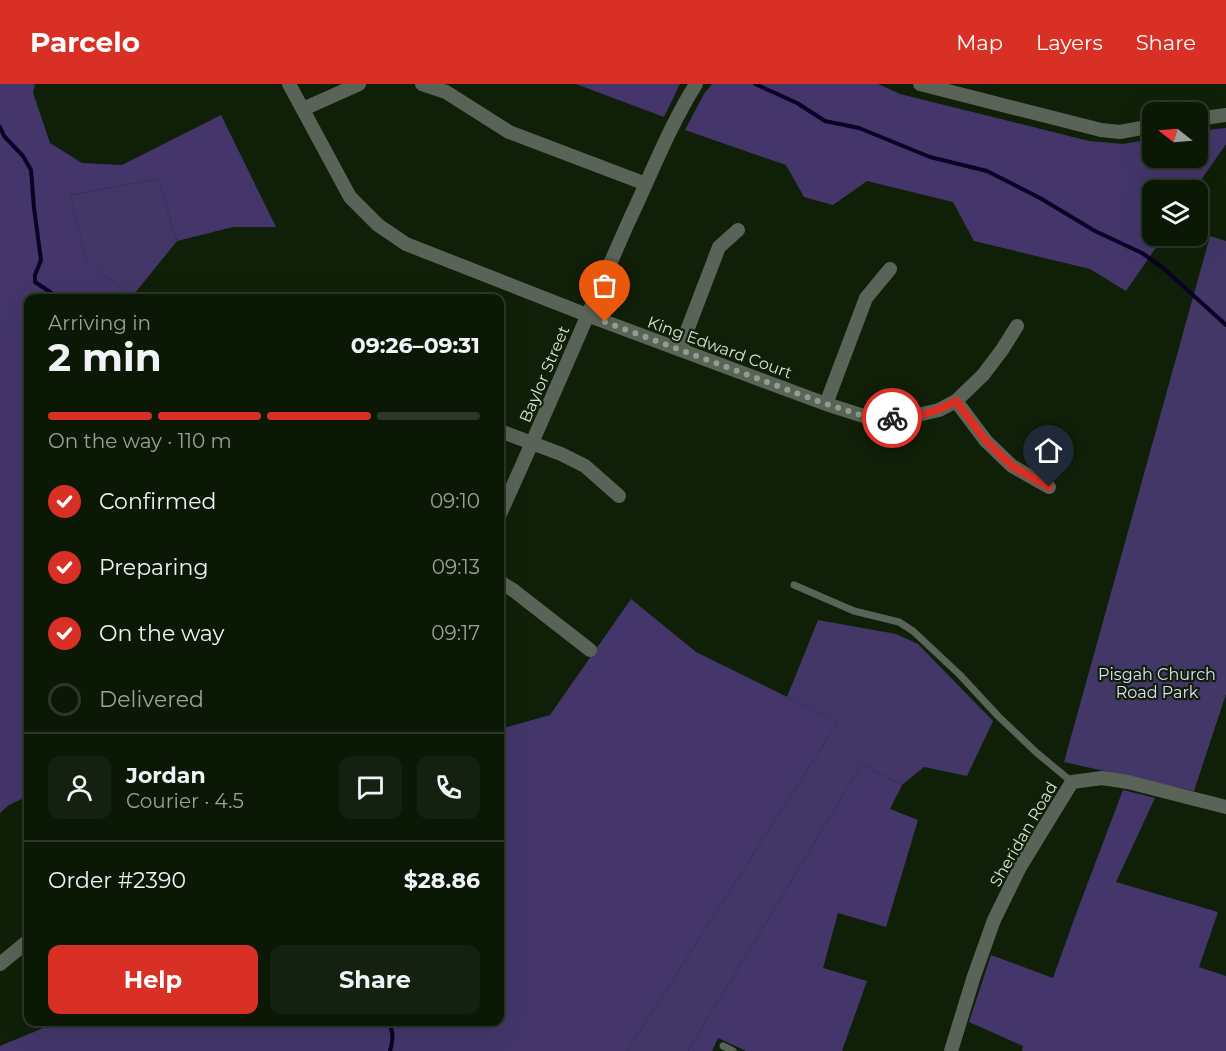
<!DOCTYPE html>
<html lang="en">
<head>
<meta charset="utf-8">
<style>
  body { margin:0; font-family:Montserrat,sans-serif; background:#152110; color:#f1f3f6; height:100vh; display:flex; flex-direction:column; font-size:22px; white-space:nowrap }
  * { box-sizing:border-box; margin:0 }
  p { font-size:20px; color:#9aa09b }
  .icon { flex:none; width:33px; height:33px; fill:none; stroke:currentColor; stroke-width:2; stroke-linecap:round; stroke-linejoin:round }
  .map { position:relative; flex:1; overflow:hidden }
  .side { position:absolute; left:24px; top:210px; width:480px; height:732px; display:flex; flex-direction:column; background:#0c1806; border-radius:12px; box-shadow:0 6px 24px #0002,0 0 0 2px #2c3728 }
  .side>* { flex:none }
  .needle { width:39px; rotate:287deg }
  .buttons { position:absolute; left:1142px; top:18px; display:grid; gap:12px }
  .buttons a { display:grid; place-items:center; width:66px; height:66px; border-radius:12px; background:#0c1806; box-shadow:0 6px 24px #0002,0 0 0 2px #2c3728; font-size:30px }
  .pin { position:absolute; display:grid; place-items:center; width:51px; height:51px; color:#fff; margin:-62px -26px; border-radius:50% 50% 50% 0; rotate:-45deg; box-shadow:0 0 6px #0007 }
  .pin .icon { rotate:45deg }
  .courier { position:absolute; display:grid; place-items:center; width:60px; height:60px; margin:-30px; border:4px solid #d93025; border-radius:50%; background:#fff; color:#222; box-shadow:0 2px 8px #0007 }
  .headline em { font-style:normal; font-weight:700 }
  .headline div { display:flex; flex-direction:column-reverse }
  .headline { display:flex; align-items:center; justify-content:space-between; height:102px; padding:0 24px }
  h1 { font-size:39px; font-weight:700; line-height:45px }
  .bar { display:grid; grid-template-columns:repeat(4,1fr); gap:9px 6px; align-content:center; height:72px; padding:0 24px }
  .bar i { height:8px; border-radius:4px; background:#2c3728 }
  .bar .active { background:#d93025 }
  .bar p { grid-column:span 4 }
  .line { display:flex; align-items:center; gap:15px; padding:0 24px; border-top:2px solid #2c3728 }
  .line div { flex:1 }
  .round { display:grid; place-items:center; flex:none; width:63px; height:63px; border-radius:12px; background:#152110 }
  ol { padding:0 24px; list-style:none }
  li { display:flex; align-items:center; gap:18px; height:66px }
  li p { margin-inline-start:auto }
  li .icon { padding:6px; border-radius:50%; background:#d93025; color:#fff; stroke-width:4 }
  li:last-child { color:#9aa09b }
  li i { width:33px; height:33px; border:3px solid #2c3728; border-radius:50% }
  .cta { display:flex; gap:12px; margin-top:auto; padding:12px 24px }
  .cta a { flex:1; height:69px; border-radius:12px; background:#d93025; color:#fff; font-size:24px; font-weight:700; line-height:69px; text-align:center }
  .cta a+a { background:#152110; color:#f1f3f6 }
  header { display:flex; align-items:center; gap:36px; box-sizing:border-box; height:84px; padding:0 30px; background:#d93025; color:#fff }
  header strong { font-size:28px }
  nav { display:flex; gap:33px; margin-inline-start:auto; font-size:21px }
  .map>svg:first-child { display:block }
</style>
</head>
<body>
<header>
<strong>Parcelo</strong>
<nav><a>Map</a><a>Layers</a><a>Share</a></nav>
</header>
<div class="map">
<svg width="1226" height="967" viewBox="0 0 1226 967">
  <rect width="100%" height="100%" fill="#102008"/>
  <path fill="#423766" d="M158,95L177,157L131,214L86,175L70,111Z
    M1210,152L1226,157V610L1194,707L1064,678Z
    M818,536L896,550L918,560L993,637L967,692L924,683L902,701L862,680L688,967H627L838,638L787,613Z"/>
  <path fill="#44366b" d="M0,0H35L33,9L50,59L82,79L122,81L221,31L276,143H233L177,157L158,95L70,111L86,175L131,214H28V712L9,721L0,729Z
    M576,0H680L664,33Z
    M712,0H878L900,10L1089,57L1123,60L1152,55V74H1197V47L1226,44V60L1194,106H1152V152H1164L1126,207L1090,185L974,157L953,118L867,97L833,121L804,113L786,81L685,46L704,10Z
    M631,515L696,568L838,638L627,967H0V962L53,940L57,938H500V645L550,631Z
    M862,680L902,701L890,725L918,736L886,843L838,829L823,884L867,897L842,967H746L718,954L712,967H688Z
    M1123,706L1155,714L1116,798L1218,828L1199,883L1226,892V967H1022L1023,962L969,938L991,871L1053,894L1076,830Z"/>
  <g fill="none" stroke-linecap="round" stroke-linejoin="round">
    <path stroke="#0b0025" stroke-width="4" d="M755,0L797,19L825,37L859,44L930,73L987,87L1040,114L1095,147L1142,169L1162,183L1226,241
      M0,43L4,52L23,72L31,86L34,124L41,176L35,191V198L59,214
      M388,938C394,947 393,956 390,967"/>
    <path stroke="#5a6357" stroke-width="7" d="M794,501L854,527L899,538L913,547L960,591L998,632L1037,669L1072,698
      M723,962L733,967"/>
    <path stroke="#5a6357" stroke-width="14" d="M289,0L350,113L378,141L406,160L587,231L826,320L870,334H905L939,326L956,317L983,291L1002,266L1017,242
      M422,0L446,8L509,48L646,100
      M920,0L1101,46L1120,48L1152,42
      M303,25L359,0
      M1197,35L1226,31
      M680,265L719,163L738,146
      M956,317L986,357L1012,382L1049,403
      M826,320L866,214L890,185
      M500,347L561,370L585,382L619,412
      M500,430C544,334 585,236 628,139C650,93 669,43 696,0
      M500,498L513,506L590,566
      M0,880L28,857
      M951,967L974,892L994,836L1020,783L1072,698L1102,694L1128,698L1226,723"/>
  </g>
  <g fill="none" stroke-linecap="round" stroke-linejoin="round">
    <path stroke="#919e8c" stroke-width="6" stroke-dasharray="0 10.8" d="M605,238L826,320L870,334H892"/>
    <path stroke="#d93025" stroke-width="8" d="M892,334C914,334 936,328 956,317L986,357L1012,382L1049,403"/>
  </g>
  <g text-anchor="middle" stroke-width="4.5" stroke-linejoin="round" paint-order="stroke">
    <g font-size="16" fill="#d7e2d3" stroke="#102008">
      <text transform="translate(720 263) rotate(20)" y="6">King Edward Court</text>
      <text transform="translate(544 290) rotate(-67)" y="6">Baylor Street</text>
      <text transform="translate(1023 750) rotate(-60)" y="6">Sheridan Road</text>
    </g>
    <g font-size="16" fill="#e1dbfe" stroke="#102008">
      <text x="1157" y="596">Pisgah Church<tspan x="1157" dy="18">Road Park</tspan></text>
    </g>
  </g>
</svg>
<div class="buttons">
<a><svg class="needle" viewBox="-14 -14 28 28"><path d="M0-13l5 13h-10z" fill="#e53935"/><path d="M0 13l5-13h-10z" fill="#9aa09b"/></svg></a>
<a><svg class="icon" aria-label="layers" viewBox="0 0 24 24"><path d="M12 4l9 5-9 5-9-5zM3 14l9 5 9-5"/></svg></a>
</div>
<div class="pin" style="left:605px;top:238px;background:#ea580c"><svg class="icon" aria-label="bag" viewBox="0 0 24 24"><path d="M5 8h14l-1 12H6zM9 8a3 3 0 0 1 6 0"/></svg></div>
<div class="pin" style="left:1049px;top:403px;background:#1f2937"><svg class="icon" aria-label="home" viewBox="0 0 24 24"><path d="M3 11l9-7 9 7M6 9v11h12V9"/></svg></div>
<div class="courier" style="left:892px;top:334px"><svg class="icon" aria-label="bike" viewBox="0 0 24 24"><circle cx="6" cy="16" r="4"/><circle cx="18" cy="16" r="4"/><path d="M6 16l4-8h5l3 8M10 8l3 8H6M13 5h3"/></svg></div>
<section class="side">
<div class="headline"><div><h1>2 min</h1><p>Arriving in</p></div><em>09:26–09:31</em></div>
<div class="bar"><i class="active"></i><i class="active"></i><i class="active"></i><i></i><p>On the way · 110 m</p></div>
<ol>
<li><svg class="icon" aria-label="check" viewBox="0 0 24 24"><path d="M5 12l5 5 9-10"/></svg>Confirmed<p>09:10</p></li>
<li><svg class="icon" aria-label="check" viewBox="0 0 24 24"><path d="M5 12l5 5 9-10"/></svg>Preparing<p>09:13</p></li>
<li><svg class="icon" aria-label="check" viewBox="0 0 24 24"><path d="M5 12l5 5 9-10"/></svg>On the way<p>09:17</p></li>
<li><i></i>Delivered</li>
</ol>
<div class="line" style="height:108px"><a class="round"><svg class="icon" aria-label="person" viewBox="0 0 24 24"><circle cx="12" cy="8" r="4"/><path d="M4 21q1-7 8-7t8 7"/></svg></a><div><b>Jordan</b><p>Courier · 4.5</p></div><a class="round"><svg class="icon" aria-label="chat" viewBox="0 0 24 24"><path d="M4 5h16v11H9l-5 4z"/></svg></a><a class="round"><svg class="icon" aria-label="phone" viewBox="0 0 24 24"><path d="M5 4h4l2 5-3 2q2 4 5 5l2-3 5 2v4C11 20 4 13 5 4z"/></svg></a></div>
<div class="line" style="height:78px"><div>Order #2390</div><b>$28.86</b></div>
<div class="cta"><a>Help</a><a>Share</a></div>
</section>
</div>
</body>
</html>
